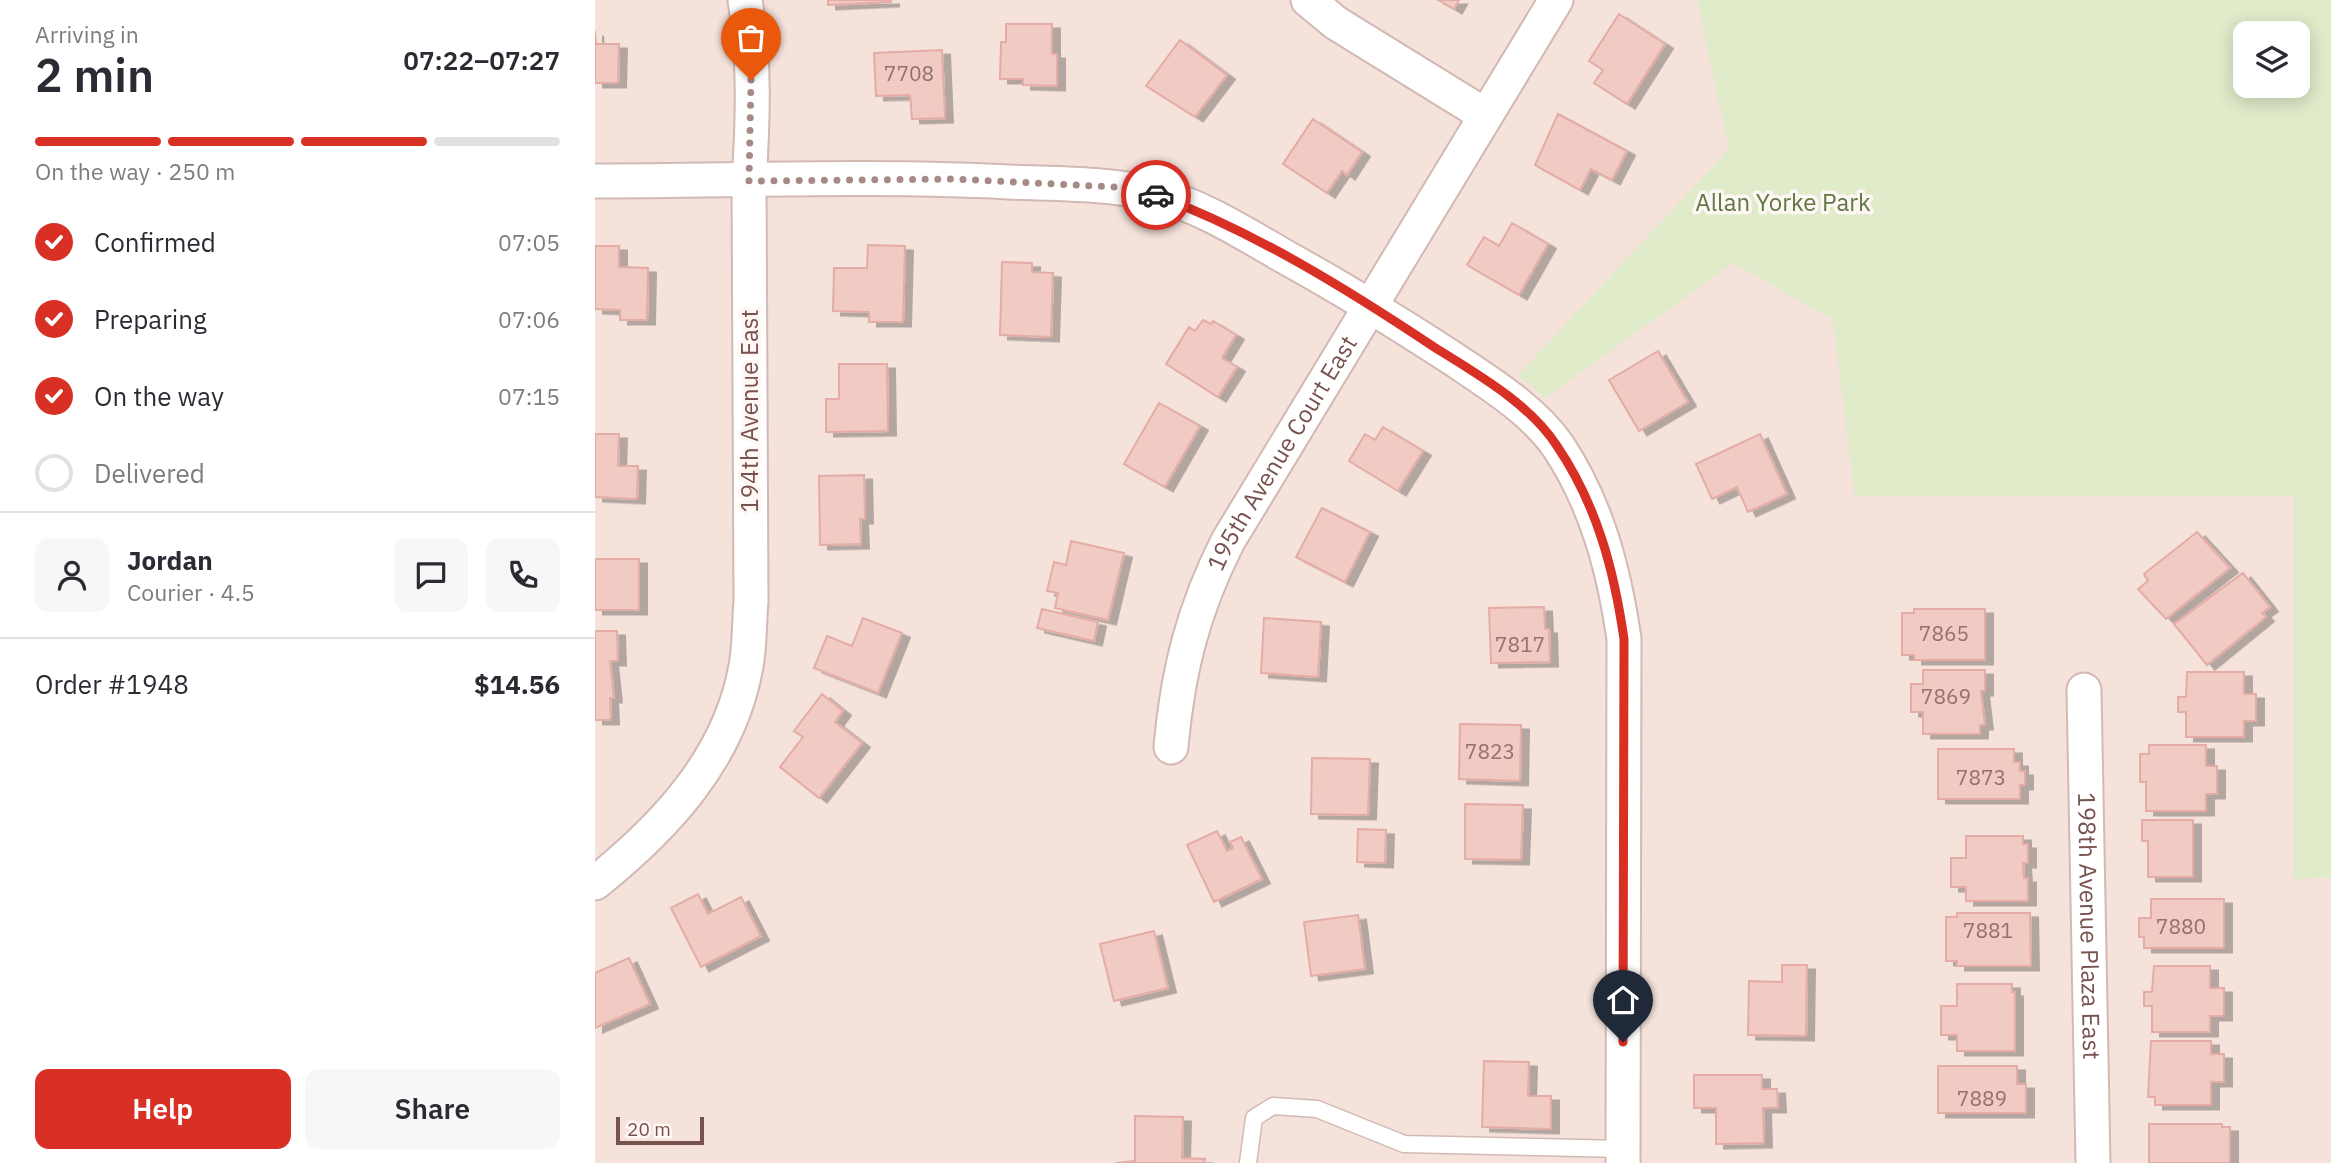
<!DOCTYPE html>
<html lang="en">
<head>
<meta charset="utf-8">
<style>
  body { margin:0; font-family:"IBM Plex Sans",sans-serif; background:#f7f7f7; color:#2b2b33; height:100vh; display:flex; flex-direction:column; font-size:26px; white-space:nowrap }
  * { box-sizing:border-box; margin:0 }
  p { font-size:23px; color:#7c7c81 }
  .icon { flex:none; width:38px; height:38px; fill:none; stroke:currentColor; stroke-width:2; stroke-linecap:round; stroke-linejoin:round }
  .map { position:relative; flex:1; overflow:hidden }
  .sheet { display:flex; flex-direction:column; background:#fff; width:595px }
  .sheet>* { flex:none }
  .fabs { position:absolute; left:1638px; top:21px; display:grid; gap:14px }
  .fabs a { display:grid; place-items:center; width:77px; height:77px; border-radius:14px; background:#fff; box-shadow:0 4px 18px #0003; font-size:35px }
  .scale { position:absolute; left:21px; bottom:18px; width:88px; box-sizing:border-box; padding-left:7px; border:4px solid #78524e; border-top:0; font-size:19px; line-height:24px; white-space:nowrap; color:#78524e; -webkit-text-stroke:5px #fff7f3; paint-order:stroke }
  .pin { position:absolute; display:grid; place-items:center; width:60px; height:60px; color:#fff; margin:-72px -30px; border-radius:50% 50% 50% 0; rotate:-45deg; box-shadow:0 0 7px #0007 }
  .pin .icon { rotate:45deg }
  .courier { position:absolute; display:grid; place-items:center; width:70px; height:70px; margin:-35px; border:5px solid #d93025; border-radius:50%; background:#fff; color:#222; box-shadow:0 2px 9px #0007 }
  .head em { font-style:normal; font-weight:600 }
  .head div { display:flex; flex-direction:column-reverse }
  .head { display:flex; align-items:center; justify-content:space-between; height:119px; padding:0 35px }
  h1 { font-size:46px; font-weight:600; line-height:52px }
  .bar { display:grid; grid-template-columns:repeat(4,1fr); gap:10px 7px; align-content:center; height:84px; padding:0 35px }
  .bar i { height:9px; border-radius:5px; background:#e1e1e2 }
  .bar .on { background:#d93025 }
  .bar p { grid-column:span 4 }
  .line { display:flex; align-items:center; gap:18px; padding:0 35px; border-top:2px solid #e1e1e2 }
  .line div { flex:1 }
  .round { display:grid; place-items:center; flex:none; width:74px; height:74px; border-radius:14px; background:#f7f7f7 }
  ol { padding:0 35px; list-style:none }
  li { display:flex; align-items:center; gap:21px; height:77px }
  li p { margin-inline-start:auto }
  li .icon { padding:7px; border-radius:50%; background:#d93025; color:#fff; stroke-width:4 }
  li:last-child { color:#7c7c81 }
  li i { width:38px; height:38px; border:4px solid #e1e1e2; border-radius:50% }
  .primary-button { display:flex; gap:14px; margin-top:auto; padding:14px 35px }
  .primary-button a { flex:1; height:80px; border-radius:14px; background:#d93025; color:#fff; font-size:28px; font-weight:600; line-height:80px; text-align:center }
  .primary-button a+a { background:#f7f7f7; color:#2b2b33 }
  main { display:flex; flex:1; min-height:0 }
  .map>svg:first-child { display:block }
</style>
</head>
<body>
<main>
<section class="sheet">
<div class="head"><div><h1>2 min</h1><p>Arriving in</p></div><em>07:22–07:27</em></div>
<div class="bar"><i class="on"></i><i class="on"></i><i class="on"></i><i></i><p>On the way · 250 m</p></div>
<ol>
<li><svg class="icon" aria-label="check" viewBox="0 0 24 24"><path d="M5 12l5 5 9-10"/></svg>Confirmed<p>07:05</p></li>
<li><svg class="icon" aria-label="check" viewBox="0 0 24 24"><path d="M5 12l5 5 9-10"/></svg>Preparing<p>07:06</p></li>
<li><svg class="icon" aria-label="check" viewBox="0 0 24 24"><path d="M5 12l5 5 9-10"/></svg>On the way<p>07:15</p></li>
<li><i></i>Delivered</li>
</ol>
<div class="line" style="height:126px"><a class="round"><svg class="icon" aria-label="person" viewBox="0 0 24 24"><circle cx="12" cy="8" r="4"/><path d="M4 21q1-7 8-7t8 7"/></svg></a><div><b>Jordan</b><p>Courier · 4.5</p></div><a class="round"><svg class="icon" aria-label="chat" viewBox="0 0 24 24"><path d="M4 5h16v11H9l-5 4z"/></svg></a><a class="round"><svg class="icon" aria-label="phone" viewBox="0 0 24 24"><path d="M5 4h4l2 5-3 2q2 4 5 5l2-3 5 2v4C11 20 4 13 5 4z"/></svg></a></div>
<div class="line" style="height:91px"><div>Order #1948</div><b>$14.56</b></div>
<div class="primary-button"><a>Help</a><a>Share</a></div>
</section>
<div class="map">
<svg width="1736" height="1163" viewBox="0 0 1736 1163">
  <defs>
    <filter id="shadow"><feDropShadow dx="8" dy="4.5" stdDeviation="0" flood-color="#0004"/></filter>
  </defs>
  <rect width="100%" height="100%" fill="#fcf2ec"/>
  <path fill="#f4e2db" d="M0,0H1269L1260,496H1736V1163H0Z"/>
  <path fill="#e0ebca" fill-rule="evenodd" d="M1102,0H1736V877L1699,879V496H1260L1238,320L1138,263L950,398L923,375L1134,149ZM1703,33V86H1650V33Z"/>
  <path fill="#f1cac4" stroke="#e4aca5" stroke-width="2" filter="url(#shadow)" d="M233,0H296V2L233,5Z
    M843,0H864L859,9Z
    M1024,14L1070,44L1032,104L999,83L1008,70L994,61Z
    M411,24H457V54H462V86L428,85V79H405L406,42H411Z
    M0,31L1,44H24L23,83H0Z
    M585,40L632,75L600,117L551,86Z
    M347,50L350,118L317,119L315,95L281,96L279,53Z
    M963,114L1032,151L1017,180L996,169L985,190L940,165Z
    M718,119L767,152L752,175L747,171L732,193L688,164Z
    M917,223L953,244L924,295L872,265L889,237L904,246Z
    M273,245L310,246L308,322H274V312L238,311L239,268H272Z
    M0,246H24V267L53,268L52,320H25V310L0,309Z
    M407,262L437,263V272L458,273L456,337L405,335Z
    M608,320L616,324L618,321L641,335L627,358L642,367L623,397L571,364L594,327L600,331Z
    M1063,351L1093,402L1044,431L1014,380Z
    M244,364H292L293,431L231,432V399H244Z
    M564,403L605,426L570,487L529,464Z
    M788,427L828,451L803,491L754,461L770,434L780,440Z
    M0,434H24L23,466H43L42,499L0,497Z
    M1165,434L1192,494L1153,512L1142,487L1117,499L1101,464Z
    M269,475L270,519H265L266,544L225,545L224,476Z
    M727,508L775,532L750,582L701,557Z
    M1602,532L1635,568L1571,619L1543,589L1553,581L1549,574Z
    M476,541L529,553L513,620L460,608L463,593L452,591L459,562L471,565Z
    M0,559H44V610H0Z
    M1648,573L1675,607L1667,613L1671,617L1612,665L1579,624Z
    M949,607L950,629H954L955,662L896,663L894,608Z
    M447,609L503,622L499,641L442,628Z
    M1319,609H1390V660H1319V655H1307V613H1319Z
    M268,618L307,633L283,693L219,668L232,636L257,646Z
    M669,618L726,622L723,677L666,673Z
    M0,631H22L23,661H15L19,698H15L16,720H0Z
    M1328,670H1390V691H1386L1390,725H1385V734H1328V712H1316V684H1328Z
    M1592,672H1649V694H1661V721H1649V737H1591V712H1583V697H1591Z
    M227,694L248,711L240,722L267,743L224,798L185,767L208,737L199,731Z
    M865,724L926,725L925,781L864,779Z
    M1554,745H1611V766H1622V794H1611V811H1551V782H1545V754H1554Z
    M1343,749H1419V762H1425V771H1430V785H1425V799H1343Z
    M717,758L775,759L773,815L716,814Z
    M870,804L928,805L926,860L870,859Z
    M1547,820H1598V877H1553V841H1547Z
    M763,829L791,830L790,863L762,862Z
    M622,831L632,851L638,848L635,842L646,837L667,879L619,902L592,845Z
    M1371,836H1428V844H1433V863H1428L1429,878H1433V901H1371V887H1356V858H1371Z
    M103,894L113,914L146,897L166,936L106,967L76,908Z
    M1556,899H1629V948H1549V937H1544V918H1556Z
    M1362,913H1435L1436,966H1362V961H1351V917H1362Z
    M763,915L770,969L716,976L709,922Z
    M559,931L573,988L519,1001L505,944Z
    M34,958L55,1004L0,1028V973Z
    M1187,965H1212L1211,1036L1153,1035L1154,981L1187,982Z
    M1559,966H1615V988H1629V1016H1615V1032H1557V1006H1549V992H1557Z
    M1362,984H1417V992H1420V1051H1362V1035H1346V1006H1362Z
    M1556,1041H1616V1054H1629V1082H1616V1105H1560V1097H1553Z
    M889,1061L934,1062L933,1096H956V1129L887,1127Z
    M1343,1066H1422V1084H1431V1113H1343Z
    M1099,1075H1167V1089H1182L1183,1108H1168L1169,1143L1121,1144V1108H1099Z
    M540,1116L588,1117L587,1158L610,1159L609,1163H521L540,1161Z
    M1554,1124H1627V1127H1635V1163H1554Z"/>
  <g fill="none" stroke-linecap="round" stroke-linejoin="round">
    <defs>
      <path id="lane" d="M653,1163L659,1118L678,1106L722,1109L809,1144L1028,1149"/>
      <g id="street">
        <path d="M713,0L741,23L890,115"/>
        <path d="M0,181C137,181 276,175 413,182C461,184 509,183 556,193C604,204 650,234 692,258C748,289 803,323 857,358C894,383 937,409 963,446C1002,505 1019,570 1029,639L1028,1163"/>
        <path id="s1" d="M1489,690L1498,1163"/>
        <path id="s2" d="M576,747C583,670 598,610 633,541L961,0"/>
        <path d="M0,883C70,827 135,758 151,666C155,645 154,623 156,602L154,181C158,121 160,59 150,0"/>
      </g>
    </defs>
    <use href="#lane" stroke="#d2b9b4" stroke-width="19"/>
    <use href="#street" stroke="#d2b9b4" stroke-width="37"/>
    <use href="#lane" stroke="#fff" stroke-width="16"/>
    <use href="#street" stroke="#fff" stroke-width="33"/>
  </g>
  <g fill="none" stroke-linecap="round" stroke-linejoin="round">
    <path stroke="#a68a85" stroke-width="7" stroke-dasharray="0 12.6" d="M156,80L154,181L358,179L519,187L561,195"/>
    <path stroke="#d93025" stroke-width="9" d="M561,195C660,232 752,289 839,347C882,374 934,403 962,446C1002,505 1019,570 1029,639L1028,1042"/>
  </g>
  <g text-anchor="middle" stroke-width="7" stroke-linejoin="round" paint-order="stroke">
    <g font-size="21" fill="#96706c">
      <text x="314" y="81">7708</text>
      <text x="1349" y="641">7865</text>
      <text x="925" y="652">7817</text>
      <text x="1351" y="704">7869</text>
      <text x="895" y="759">7823</text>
      <text x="1386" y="785">7873</text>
      <text x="1586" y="934">7880</text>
      <text x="1393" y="938">7881</text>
      <text x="1387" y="1106">7889</text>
    </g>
    <g font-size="24" fill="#607843" stroke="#fff7f3">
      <text x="1188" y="211">Allan Yorke Park</text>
    </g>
    <g font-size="24" fill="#78524e" stroke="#fff7f3">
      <text transform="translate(155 411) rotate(-90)" y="8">194th Avenue East</text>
      <text dy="8" stroke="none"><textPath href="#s2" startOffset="318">195th Avenue Court East</textPath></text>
      <text dy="8" stroke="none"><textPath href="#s1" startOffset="236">198th Avenue Plaza East</textPath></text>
    </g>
  </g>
</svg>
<div class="fabs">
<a><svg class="icon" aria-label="layers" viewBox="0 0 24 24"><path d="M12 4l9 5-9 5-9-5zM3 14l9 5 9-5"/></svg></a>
</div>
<div class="scale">20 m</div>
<div class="pin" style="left:156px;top:80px;background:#ea580c"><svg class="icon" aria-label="bag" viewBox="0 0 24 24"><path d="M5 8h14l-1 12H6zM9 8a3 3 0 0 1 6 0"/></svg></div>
<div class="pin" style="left:1028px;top:1042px;background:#1f2937"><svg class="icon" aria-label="home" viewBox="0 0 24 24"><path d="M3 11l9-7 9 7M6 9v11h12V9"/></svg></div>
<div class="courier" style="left:561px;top:195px"><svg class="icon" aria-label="car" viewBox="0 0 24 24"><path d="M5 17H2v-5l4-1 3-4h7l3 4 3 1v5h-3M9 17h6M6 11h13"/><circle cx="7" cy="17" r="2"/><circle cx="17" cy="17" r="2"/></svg></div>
</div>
</main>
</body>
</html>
